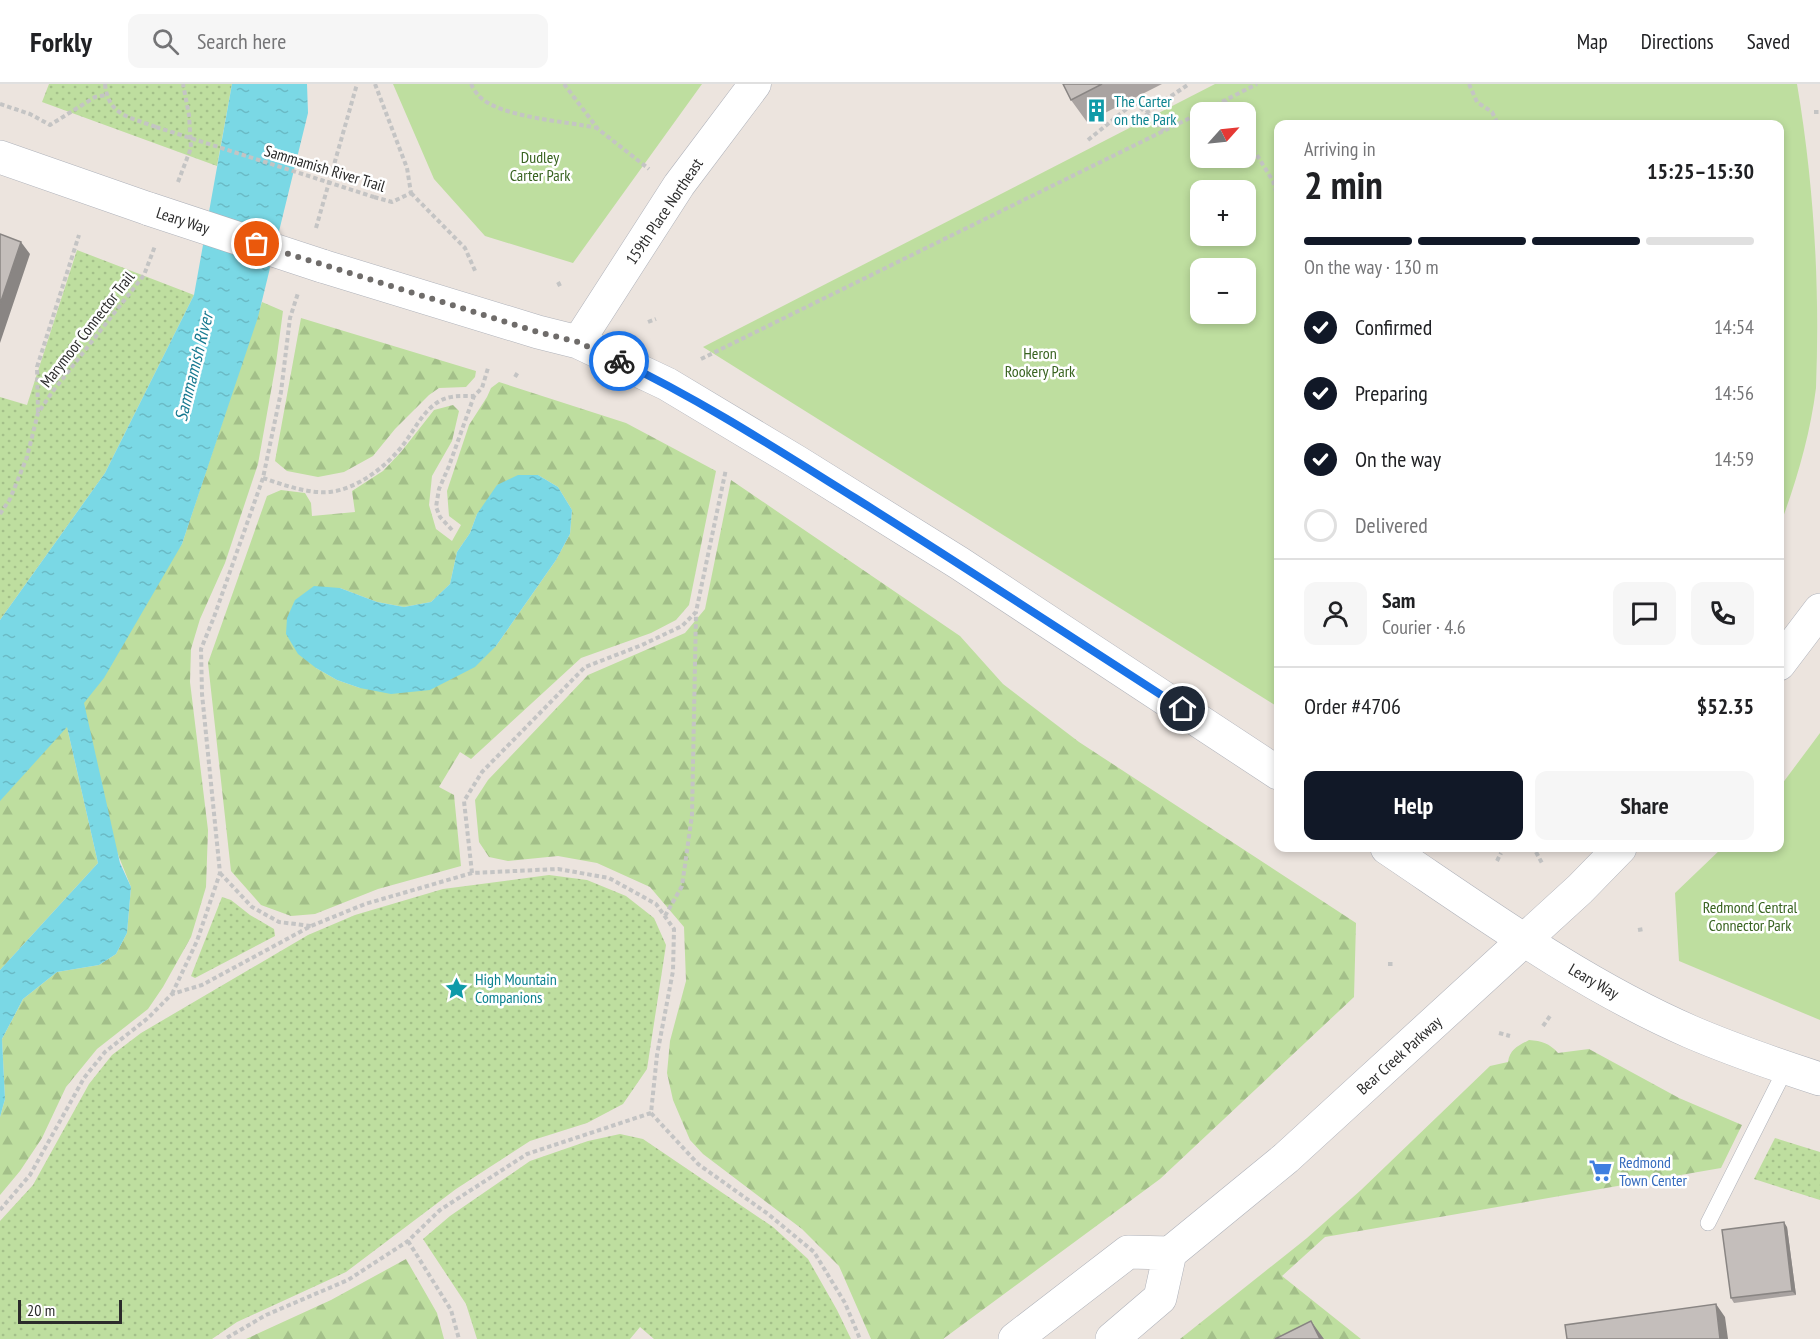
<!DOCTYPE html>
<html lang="en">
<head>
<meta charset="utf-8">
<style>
  body { margin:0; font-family:"PT Sans Narrow",sans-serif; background:#f6f6f6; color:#202124; height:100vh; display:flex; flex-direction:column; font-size:22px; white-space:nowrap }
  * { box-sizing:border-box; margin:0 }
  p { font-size:20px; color:#757577 }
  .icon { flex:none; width:33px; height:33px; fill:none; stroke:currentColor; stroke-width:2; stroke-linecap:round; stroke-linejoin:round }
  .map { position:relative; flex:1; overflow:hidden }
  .panel { position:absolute; left:1274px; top:36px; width:510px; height:732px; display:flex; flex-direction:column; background:#fff; border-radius:12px; box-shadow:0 3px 9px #0003 }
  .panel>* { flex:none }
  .needle { width:39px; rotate:63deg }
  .controls { position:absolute; left:1190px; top:18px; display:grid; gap:12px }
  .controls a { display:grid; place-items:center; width:66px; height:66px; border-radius:12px; background:#fff; box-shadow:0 3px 9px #0003; font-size:30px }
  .scale { position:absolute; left:18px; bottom:15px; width:104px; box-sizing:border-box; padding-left:6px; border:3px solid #2b2b2b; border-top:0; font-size:16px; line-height:21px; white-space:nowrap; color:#2b2b2b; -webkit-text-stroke:4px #fff; paint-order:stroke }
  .pin { position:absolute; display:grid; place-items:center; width:51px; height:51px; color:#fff; margin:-26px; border:3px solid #fff; border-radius:50%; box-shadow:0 2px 6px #0007 }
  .courier { position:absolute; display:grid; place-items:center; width:60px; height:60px; margin:-30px; border:4px solid #1a73e8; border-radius:50%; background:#fff; color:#222; box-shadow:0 2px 8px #0007 }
  .summary em { font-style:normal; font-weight:700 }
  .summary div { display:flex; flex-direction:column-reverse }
  .summary { display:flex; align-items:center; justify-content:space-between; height:102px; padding:0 30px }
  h1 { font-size:39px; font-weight:700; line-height:45px }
  .bar { display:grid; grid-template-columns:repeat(4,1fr); gap:9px 6px; align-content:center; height:72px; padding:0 30px }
  .bar i { height:8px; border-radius:4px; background:#e0e0e0 }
  .bar .on { background:#111827 }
  .bar p { grid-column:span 4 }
  .line { display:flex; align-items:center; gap:15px; padding:0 30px; border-top:2px solid #e0e0e0 }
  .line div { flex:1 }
  .round { display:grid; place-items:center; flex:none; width:63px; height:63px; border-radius:12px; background:#f6f6f6 }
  ol { padding:0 30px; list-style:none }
  li { display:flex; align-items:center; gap:18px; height:66px }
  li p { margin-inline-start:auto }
  li .icon { padding:6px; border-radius:50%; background:#111827; color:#fff; stroke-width:4 }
  li:last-child { color:#757577 }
  li i { width:33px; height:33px; border:3px solid #e0e0e0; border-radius:50% }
  .cta { display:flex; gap:12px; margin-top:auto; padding:12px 30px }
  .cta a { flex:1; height:69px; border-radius:12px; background:#111827; color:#fff; font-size:24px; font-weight:700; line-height:69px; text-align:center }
  .cta a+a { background:#f6f6f6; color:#202124 }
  header { display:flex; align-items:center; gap:36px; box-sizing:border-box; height:84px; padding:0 30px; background:#fff; border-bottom:2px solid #e0e0e0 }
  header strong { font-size:28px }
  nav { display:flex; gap:33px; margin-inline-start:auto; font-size:21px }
  .search { width:420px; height:54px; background:#f6f6f6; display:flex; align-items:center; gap:15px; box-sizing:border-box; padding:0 21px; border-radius:12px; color:#757577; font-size:22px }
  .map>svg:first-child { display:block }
</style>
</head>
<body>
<header>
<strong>Forkly</strong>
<div class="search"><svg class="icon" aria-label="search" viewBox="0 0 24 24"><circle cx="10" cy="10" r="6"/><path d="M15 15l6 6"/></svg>Search here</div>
<nav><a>Map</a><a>Directions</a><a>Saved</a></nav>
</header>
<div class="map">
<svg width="1820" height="1255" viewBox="0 0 1820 1255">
  <defs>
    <pattern id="grass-dots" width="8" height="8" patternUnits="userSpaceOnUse" patternTransform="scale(1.5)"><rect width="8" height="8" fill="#bede9f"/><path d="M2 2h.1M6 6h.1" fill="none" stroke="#a3bf89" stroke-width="1.8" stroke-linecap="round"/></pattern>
    <pattern id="forest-firs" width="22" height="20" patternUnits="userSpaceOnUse" patternTransform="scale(1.5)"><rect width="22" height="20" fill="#bede9f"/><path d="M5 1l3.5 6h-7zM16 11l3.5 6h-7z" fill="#a3bf89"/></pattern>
    <pattern id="water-ripples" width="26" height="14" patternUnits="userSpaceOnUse" patternTransform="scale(1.5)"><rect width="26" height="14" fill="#7ad8e5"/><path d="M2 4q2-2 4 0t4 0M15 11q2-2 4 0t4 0" fill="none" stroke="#6abac5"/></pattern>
  </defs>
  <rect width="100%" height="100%" fill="#ece4de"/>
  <path fill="url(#grass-dots)" d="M49,0H232L217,82L42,18Z
    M77,166L194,211L105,389L0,536V313L27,321Z
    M549,791L587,796L626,812L654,834L666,861L647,985L623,1020L587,1039L530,1057L456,1105L346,1188L237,1238L212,1255H0V1137L33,1101L89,1000L112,971L141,949L308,851L355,831L443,805Z
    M222,813L231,816L250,831L274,845L275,852L195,894L191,892Z
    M620,1050L643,1055L773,1143L808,1175L837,1226L851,1255H654L640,1243L630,1255H477L466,1220L423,1155L450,1132L530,1077L588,1057Z
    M1775,1054L1820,1068V1116L1754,1095Z"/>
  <path fill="url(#forest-firs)" fill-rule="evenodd" d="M262,218L283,227L276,279L258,380L225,479L200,535L191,565L190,598L208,746L206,803L191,853L163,903L148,925L97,965L66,1003L42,1054L20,1087L0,1111V1033L5,1015L2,955L23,915L57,888L99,881L116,870L127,849L131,803L67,643L98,779L0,886V713L182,460Z
    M301,234L476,287L475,293L466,303L439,304L429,311L395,345L373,372L344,388L318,393L287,387L275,377Z
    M499,298L626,339L716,387L689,521L676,536L651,549L581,574L471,675L460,668L439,703L454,711L461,782L378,805L315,830L291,832L261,821L231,787L208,579L267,412L281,406L305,409L311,419L312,432L355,428L352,407L383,387L401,368L434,326L453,321L459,327L452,357L432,392L429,421L436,445L452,457L461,441L449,432L447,407L469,341L487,313L491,304ZM538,391L558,403L572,426L570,450L556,476L496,562L360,604L337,596L316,584L340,504L377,518L404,523L431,518L450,500L457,468L470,449L477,430Z
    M731,396L960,552L1003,600L1079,658L1356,839L1354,913L1160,1095L943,1255H871L839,1182L802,1145L703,1070L690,1056L673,1016L667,989L670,957L686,897L684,843L650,803L597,779L558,772L508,777L489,773L479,758L475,716L488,696L588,591L685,549L705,525Z
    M1529,956C1542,957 1549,959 1558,969L1589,965L1679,1014L1742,1041L1721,1084L1325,1153L1282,1192L1361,1255H1180L1307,1154L1361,1106L1490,982L1508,978C1510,965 1518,962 1529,956Z
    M406,1175L437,1229L444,1255H246L331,1216Z"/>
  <path fill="#bede9f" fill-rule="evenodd" d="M393,0H702L573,179L485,152L434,95Z
    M1215,0H1797C1814,100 1820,202 1816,304C1810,352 1796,399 1779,444V40H1278V623L703,263ZM1245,28V74H1200V28ZM1245,106V152H1200V106ZM1200,184H1245V230H1200Z
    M1820,649V936L1679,877L1675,809L1722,764H1779V704Z"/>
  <path fill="url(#water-ripples)" d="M232,0H307L308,29L258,233L182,460L104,594L84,619L120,779L131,803L127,849L116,870L99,881L57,888L23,915L2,955L5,1015L0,1033V886L98,779L67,643L0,717V536L105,389L194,211Z
    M518,391H538L558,403L572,426L570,450L556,476L496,562L475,583L430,606L391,610L360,604L337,596L316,584L298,570L286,550L287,534L295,516L314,502L340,504L377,518L404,523L431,518L450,500L457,468L470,449L477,430L497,401Z"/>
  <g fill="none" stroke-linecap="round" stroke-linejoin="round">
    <defs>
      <path id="lane" d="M1708,1139L1786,984"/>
      <path id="street" d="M578,258L679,101L755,0"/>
      <path id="secondary" d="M0,73L149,125
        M322,182L538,248L578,258L667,300L797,378L959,479L1278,689
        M1779,580L1820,526
        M1387,764C1485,830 1583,901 1691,948C1733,966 1777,981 1820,995
        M1015,1255L1128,1168L1170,1169
        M1112,1255L1160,1214L1170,1169L1286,1074L1580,805L1620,764"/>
    </defs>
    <use href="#lane" stroke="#afb2ba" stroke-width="16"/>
    <use href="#street" stroke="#afb2ba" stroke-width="33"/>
    <use href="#secondary" stroke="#afb2ba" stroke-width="34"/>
    <path stroke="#c4c4c4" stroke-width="4" stroke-dasharray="4.5 3" stroke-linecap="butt" d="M105,0C108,32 130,33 156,43
      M375,0L407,84L411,109
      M471,0C473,4 476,9 479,12C500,34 567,37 597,44
      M564,0L598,45L649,85
      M1469,0L1477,18L1492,28L1498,40
      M1225,17L1231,28
      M1135,18L1164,47
      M0,20L30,30L50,41L95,13L106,11
      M1202,28L1257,0
      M1814,28H1820
      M1146,29L1189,0
      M1245,52L1273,97L1278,115
      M1088,56L1135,18
      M178,98L191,64L189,31L183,0
      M411,109L465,164L476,189
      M374,113L392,118L411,109
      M316,144L357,0
      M558,198L561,204
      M648,238L656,235
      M701,275L1200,29
      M515,293L518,288
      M38,328L37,283L79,151
      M263,394C284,401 308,410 330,408C357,405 387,382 403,361C414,347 422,328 438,318C449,311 461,312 474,312L482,304L488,284
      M0,430L10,415L27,373L38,329L53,307L144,191L155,162
      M452,446L440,433L436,423L439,405L449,382L474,312
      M1536,768L1543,781
      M1497,777L1501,769
      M220,789L252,823L279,838L311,842
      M472,789L464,717L482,688L585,583L642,561L682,542L696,528L726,385
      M665,832L682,802L692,731L696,529
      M1638,846L1644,845
      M1388,880H1394
      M172,910L197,857L220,789L202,610L201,565L214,533L263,394L281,308L290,234L298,209
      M1543,942L1550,932
      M1499,949L1510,952
      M651,1029L698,1080L768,1130L814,1168L845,1219L860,1255
      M0,1126L30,1091L84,994L105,968L148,934L172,910L202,901L311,842L365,820L472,789L558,785L609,794L656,820L674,845L673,887L657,971L651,1029L527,1070L440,1126L408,1157L348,1196L266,1231L225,1255
      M408,1157L451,1226L459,1255"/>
    <use href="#lane" stroke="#fff" stroke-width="15"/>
    <use href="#street" stroke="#fff" stroke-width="32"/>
    <use href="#secondary" stroke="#fff" stroke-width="33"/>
    <defs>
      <path id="secondary-bridge" d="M149,125L322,182"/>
    </defs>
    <use href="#secondary-bridge" stroke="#afb2ba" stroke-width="34" stroke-linecap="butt"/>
    <path stroke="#c4c4c4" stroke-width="4" stroke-dasharray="4.5 3" stroke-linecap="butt" d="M156,43L374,113"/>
    <use href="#secondary-bridge" stroke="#fff" stroke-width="33"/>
  </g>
  <path fill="#a9a3a1" d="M1063,0H1162L1087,38L1071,16Z
    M1787,1143L1796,1211L1734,1219L1731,1214Z"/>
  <path fill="#898583" d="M21,158L30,170L0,259V220Z
    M1784,1138L1787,1143L1796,1211L1792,1207Z
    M1716,1220L1725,1233L1728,1255H1720Z
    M1311,1237L1324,1255H1320Z"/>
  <path fill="#c4bebb" stroke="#898583" stroke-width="1.5" d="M1063,0H1102L1071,16Z
    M0,150L21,158L0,220Z
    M1784,1138L1792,1207L1731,1214L1722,1146Z
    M1716,1220L1720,1255H1567L1565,1241Z
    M1311,1237L1320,1255H1275Z"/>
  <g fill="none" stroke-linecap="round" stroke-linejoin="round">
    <path stroke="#6f6c6a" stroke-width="6" stroke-dasharray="0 10.8" d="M257,160L538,248L578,258L619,277"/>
    <path stroke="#1a73e8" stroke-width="8" d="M619,277C701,316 778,366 855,414C965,483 1074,555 1183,625"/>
  </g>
  <defs>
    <symbol id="building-bare" viewBox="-9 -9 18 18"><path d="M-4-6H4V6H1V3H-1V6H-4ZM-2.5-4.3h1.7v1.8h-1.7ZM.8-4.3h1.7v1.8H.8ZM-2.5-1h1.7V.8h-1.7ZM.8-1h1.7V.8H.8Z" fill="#0f9aa8" stroke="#fff" stroke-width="2.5" paint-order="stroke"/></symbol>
    <symbol id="sight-bare" viewBox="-9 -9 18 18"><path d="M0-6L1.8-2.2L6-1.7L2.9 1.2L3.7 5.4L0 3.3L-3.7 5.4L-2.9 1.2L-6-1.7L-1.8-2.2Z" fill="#0f9aa8" stroke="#fff" stroke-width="2.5" paint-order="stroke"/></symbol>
    <symbol id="supermarket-bare" viewBox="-9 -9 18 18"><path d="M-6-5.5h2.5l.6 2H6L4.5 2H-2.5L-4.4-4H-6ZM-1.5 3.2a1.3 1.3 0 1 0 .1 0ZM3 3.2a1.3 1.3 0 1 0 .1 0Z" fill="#3f7fe0" stroke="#fff" stroke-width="2.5" paint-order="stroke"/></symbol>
  </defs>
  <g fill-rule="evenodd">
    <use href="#building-bare" x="1080" y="10" width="33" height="33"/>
    <use href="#sight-bare" x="440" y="888" width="33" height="33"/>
    <use href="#supermarket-bare" x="1584" y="1070" width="33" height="33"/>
  </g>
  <g text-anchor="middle" stroke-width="5" stroke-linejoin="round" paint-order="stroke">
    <g font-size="16" fill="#0d838f" stroke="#fff" text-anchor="start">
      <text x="1114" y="23">The Carter<tspan x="1114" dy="18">on the Park</tspan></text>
      <text x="475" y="901">High Mountain<tspan x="475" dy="18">Companions</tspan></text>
    </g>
    <g font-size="16" fill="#386320" stroke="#fff">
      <text x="540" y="79">Dudley<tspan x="540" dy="18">Carter Park</tspan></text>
      <text x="1040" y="275">Heron<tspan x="1040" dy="18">Rookery Park</tspan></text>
      <text x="1750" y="829">Redmond Central<tspan x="1750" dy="18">Connector Park</tspan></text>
    </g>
    <g font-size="16" fill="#2b2b2b" stroke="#fff">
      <text transform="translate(325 84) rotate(17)" y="6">Sammamish River Trail</text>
      <text transform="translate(664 127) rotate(-56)" y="6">159th Place Northeast</text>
      <text transform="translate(183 136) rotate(18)" y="6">Leary Way</text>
      <text transform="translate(87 245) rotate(-52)" y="6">Marymoor Connector Trail</text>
      <text transform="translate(1594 897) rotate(30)" y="6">Leary Way</text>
      <text transform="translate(1399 971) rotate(-42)" y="6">Bear Creek Parkway</text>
    </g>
    <g font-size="16" fill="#366cbe" stroke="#fff" text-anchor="start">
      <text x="1619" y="1084">Redmond<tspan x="1619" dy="18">Town Center</tspan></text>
    </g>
    <g font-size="18" font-style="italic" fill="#187a91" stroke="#fff">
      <text transform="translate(194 283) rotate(-76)" y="6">Sammamish River</text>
    </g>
  </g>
</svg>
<div class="controls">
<a><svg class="needle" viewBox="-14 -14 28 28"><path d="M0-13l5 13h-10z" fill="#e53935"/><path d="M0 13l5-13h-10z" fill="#757577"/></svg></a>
<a>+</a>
<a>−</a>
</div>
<div class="scale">20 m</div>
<div class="pin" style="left:257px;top:160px;background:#ea580c"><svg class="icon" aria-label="bag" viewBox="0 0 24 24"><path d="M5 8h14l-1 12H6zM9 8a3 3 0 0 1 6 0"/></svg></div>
<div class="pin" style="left:1183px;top:625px;background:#1f2937"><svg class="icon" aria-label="home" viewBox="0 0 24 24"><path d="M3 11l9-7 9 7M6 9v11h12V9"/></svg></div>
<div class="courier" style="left:619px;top:277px"><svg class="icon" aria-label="bike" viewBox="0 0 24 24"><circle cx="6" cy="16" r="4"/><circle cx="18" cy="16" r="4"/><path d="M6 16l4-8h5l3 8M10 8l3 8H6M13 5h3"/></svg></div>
<section class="panel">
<div class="summary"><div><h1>2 min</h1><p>Arriving in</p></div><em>15:25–15:30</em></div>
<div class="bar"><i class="on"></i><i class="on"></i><i class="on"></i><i></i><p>On the way · 130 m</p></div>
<ol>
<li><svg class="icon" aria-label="check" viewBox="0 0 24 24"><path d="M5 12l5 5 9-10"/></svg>Confirmed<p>14:54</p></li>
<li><svg class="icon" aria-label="check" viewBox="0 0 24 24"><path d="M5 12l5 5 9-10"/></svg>Preparing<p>14:56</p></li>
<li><svg class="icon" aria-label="check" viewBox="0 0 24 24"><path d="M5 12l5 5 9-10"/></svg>On the way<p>14:59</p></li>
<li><i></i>Delivered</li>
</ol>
<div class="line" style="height:108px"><a class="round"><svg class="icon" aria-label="person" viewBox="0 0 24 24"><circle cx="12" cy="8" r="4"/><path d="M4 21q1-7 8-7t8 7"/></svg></a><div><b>Sam</b><p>Courier · 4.6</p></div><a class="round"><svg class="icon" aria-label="chat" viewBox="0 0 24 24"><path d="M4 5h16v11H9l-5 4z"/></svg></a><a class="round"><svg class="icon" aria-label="phone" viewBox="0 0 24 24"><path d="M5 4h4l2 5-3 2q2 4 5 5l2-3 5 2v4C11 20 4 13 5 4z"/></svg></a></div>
<div class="line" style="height:78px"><div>Order #4706</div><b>$52.35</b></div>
<div class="cta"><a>Help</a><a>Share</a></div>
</section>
</div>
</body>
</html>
